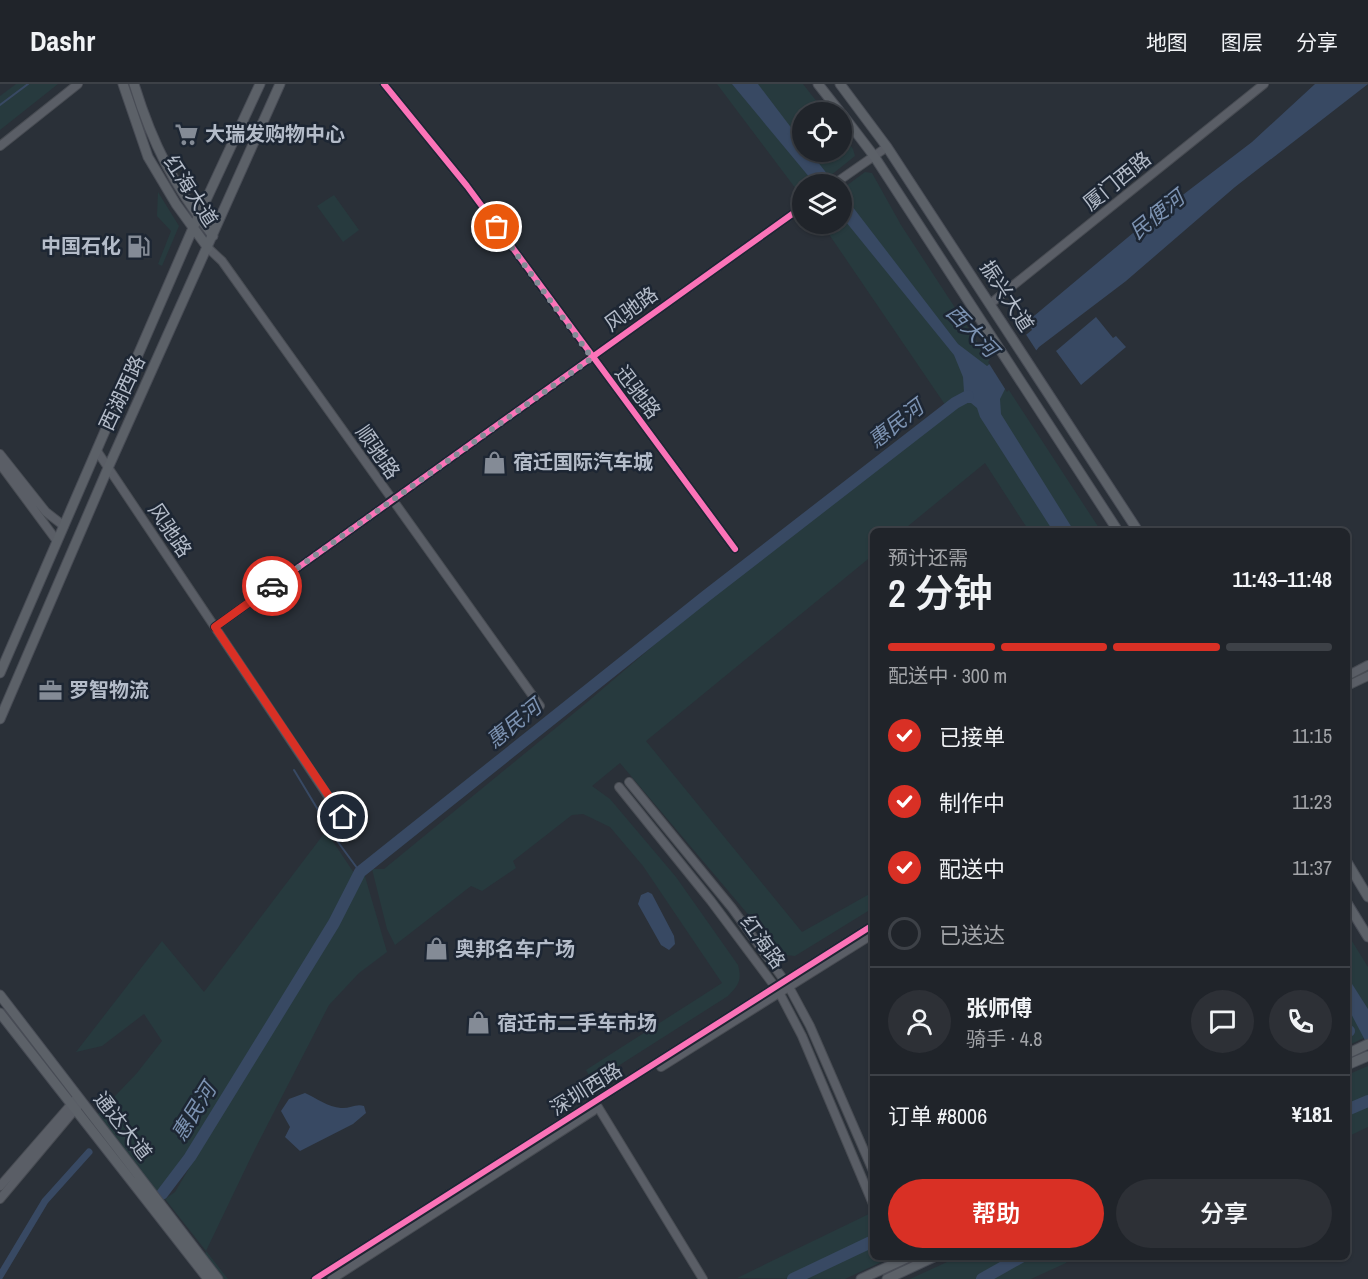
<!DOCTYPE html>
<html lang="zh">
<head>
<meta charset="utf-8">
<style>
  body { margin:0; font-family:"Archivo Narrow","Noto Sans SC",sans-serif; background:#2d3036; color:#f1f3f6; height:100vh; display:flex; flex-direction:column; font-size:22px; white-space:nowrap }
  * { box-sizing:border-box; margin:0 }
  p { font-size:20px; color:#a2a4a8 }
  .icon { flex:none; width:33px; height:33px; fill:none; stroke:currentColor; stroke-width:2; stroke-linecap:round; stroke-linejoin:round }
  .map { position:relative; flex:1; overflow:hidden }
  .sheet { position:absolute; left:870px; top:444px; width:480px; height:732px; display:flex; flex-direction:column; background:#20242a; border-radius:9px; box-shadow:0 2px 4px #0004,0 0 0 2px #3d4147 }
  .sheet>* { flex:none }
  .buttons { position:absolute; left:792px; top:18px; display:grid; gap:12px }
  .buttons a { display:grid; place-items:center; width:60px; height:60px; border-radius:50%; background:#20242a; box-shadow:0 2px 4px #0004,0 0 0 2px #3d4147; font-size:30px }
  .pin { position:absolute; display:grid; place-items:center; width:51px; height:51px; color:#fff; margin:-26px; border:3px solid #fff; border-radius:50%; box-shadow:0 2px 6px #0007 }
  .courier { position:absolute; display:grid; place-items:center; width:60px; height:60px; margin:-30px; border:4px solid #d93025; border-radius:50%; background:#fff; color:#222; box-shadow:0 2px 8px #0007 }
  .headline em { font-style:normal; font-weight:600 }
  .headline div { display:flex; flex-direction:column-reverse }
  .headline { display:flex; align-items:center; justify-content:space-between; height:102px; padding:0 18px }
  h1 { font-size:39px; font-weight:600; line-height:45px }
  .bar { display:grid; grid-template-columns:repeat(4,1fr); gap:9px 6px; align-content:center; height:72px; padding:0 18px }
  .bar i { height:8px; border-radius:4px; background:#3d4147 }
  .bar .current { background:#d93025 }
  .bar p { grid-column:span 4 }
  .line { display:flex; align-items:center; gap:15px; padding:0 18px; border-top:2px solid #3d4147 }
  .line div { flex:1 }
  .round { display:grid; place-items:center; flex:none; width:63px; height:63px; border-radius:32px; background:#2d3036 }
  ol { padding:0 18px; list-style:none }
  li { display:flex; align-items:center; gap:18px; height:66px }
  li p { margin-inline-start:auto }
  li .icon { padding:6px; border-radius:50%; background:#d93025; color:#fff; stroke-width:4 }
  li:last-child { color:#a2a4a8 }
  li i { width:33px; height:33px; border:3px solid #3d4147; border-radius:50% }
  .button { display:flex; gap:12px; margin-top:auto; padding:12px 18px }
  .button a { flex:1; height:69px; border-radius:36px; background:#d93025; color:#fff; font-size:24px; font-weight:600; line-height:69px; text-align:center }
  .button a+a { background:#2d3036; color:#f1f3f6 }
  header { display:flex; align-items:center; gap:36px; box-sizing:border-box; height:84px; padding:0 30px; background:#20242a; border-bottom:2px solid #3d4147 }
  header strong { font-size:28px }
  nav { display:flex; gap:33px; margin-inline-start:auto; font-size:21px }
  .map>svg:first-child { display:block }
</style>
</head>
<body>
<header>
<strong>Dashr</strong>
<nav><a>地图</a><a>图层</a><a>分享</a></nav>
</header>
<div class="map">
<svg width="1368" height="1195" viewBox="0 0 1368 1195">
  <rect width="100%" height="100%" fill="#2a3038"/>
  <path fill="#273a3e" d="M16,0H58L0,46V12Z
    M717,0H803L825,28H802V68H842V50L853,65L855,72L820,100H802V113Z
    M865,88L872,89L901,141L1101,447H1029L985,379L902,447H873V471L646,657L802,848L873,808V824L795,872L785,871L779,867L620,679L592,702L610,715L676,793L738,881C742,896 739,901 728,912L593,998L586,986L722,899L643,782L610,743L583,730L572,731L513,777L516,784L482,807L471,802L395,861L387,845L372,785H384L585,620L681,538L950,328L822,140H842V105Z
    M158,108L179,142L162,182L158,180L171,147L157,132Z
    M334,111L359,146L343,158L317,122Z
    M326,747L356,792L327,844L185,1075L160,1107L156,1109L96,1032L137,989L162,957L144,930L102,962L76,968L162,857L204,908Z
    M364,789L387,868L359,889L329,921L252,1071L206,1167L228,1195H223L205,1171L206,1167L165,1115L175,1108Z
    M1347,849L1368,883V952L1347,962Z
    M1368,982V1043L1347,1053V991Z
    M873,1128V1173H892L845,1195L737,1194Z
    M958,1173H1069L1066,1179L1031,1195H910Z"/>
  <path fill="#384963" d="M732,0H758L802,58V68H810L835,100H815Z
    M1315,0H1368L1235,103L1126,197L1039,263L1005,305L1000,315L1001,330L1074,447H1053L980,333L977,324L971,319H955L964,308L963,293L954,271L842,133V109L958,260L987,282L1032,246L1028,237L1133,149L1252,58Z
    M1096,233L1113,254L1116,252L1126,263L1081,301L1056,267Z
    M648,808L652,810L674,852L675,860L669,866L661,861L638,820L641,811Z
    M1347,892L1368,925V962L1347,922Z
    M305,1009C316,1014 328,1023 341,1024C349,1025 356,1019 364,1022L366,1029L353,1040L300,1067L285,1053L290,1043L281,1027L289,1015Z"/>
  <path fill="#2a3038" d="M1025,249L1038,269L1007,308L988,278Z"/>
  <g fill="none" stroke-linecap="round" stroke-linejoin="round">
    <path stroke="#384963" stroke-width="2" d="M0,21L28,0
      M294,686L335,754L360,788"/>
    <path stroke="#384963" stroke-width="7" d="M0,1192L45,1117L89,1068"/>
    <path stroke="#384963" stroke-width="12" d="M1347,948L1349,947
      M1347,1026L1368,1017
      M162,1110L190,1073L334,839L360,788L706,512L955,319L968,312
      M793,1195L873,1157
      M982,1195L1021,1173"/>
    <defs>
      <path id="minor" d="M384,0L467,102L735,465
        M0,62L78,0
        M834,100L887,63
        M208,164L222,177L540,622
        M990,220L1264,0
        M97,367L354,751
        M0,370L46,428L64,442
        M0,380L57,457
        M215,543L802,123
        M1347,592L1368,581
        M1347,602L1368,592
        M629,698L732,824L789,903L810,942L873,1087
        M619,703L711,817L779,908L802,952L873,1120
        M661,983L873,850
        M598,1023L703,1195
        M0,1102L75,1016
        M0,1115L78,1022
        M315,1195L873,841
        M332,1195L593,1027"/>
      <path id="major" d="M123,0L148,73L176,120L208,164
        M134,0C153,62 174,101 213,152
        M818,0L840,28
        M840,0L887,63L1138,447
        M842,30L874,72L1118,447
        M0,589L193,144L260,0
        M0,635L108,384L280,0
        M1347,778L1368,813
        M1347,819L1368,853
        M0,911L218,1195
        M0,929L208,1195
        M1347,970L1368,960
        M1347,981L1368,972
        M861,1195L909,1173
        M887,1195L934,1173"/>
    </defs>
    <use href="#minor" stroke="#484c53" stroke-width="10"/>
    <use href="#major" stroke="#484c55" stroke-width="11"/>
    <use href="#minor" stroke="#5a5e66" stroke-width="8"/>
    <use href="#major" stroke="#5c6168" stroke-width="9"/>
    <defs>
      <path id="cycleway" d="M384,0L467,102L735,465
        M215,543L802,123
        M315,1195L873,841"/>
    </defs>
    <use href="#cycleway" stroke="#1d2633" stroke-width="10"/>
    <use href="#cycleway" stroke="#fb73b8" stroke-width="6"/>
  </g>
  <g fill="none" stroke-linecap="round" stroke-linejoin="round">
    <path stroke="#848b96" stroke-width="6" stroke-dasharray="0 10.8" d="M272,502L592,274L497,143"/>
    <path stroke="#d93025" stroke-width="8" d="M272,502L215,543L343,733"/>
  </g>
  <defs>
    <symbol id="supermarket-bare" viewBox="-9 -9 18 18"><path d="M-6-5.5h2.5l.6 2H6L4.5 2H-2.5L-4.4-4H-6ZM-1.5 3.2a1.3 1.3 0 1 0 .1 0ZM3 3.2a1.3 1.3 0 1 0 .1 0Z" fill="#848b96" stroke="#1d2633" stroke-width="2.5" paint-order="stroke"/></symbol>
    <symbol id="fuel-bare" viewBox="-9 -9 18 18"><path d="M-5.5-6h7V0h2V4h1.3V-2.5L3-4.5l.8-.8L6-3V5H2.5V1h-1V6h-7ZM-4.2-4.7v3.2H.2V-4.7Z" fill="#848b96" stroke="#1d2633" stroke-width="2.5" paint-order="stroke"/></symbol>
    <symbol id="shop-bare" viewBox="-9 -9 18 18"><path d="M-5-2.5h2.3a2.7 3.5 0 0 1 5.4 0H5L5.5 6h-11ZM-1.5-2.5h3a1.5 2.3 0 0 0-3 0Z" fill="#848b96" stroke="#1d2633" stroke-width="2.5" paint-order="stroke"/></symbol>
    <symbol id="office-bare" viewBox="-9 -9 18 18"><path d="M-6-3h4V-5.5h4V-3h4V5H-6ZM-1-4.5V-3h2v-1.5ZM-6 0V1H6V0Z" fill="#848b96" stroke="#1d2633" stroke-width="2.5" paint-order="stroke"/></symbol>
  </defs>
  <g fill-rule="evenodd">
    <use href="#supermarket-bare" x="170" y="34" width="33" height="33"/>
    <use href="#fuel-bare" x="122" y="146" width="33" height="33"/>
    <use href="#shop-bare" x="478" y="362" width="33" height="33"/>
    <use href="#office-bare" x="34" y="590" width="33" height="33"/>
    <use href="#shop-bare" x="420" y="848" width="33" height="33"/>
    <use href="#shop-bare" x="462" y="922" width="33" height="33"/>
  </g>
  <g text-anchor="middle" stroke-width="5" stroke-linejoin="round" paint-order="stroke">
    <g font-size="20" font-weight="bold" fill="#b4bcc9" stroke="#1d2633" text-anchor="start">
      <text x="205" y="57">大瑞发购物中心</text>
      <text x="121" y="169" text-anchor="end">中国石化</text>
      <text x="513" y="385">宿迁国际汽车城</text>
      <text x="69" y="613">罗智物流</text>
      <text x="455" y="872">奥邦名车广场</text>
      <text x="497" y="946">宿迁市二手车市场</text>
    </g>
    <g font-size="20" fill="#b4bcc9" stroke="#1d2633">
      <text transform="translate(1117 97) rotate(-39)" y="7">厦门西路</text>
      <text transform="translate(191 107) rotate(57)" y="7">红海大道</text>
      <text transform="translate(1007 212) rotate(57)" y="7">振兴大道</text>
      <text transform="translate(631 225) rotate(-36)" y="7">风驰路</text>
      <text transform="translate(638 308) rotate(53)" y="7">迅驰路</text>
      <text transform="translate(122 309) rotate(-65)" y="7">西湖西路</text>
      <text transform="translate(378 368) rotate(55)" y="7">顺驰路</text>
      <text transform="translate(170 446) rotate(56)" y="7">风驰路</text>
      <text transform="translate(763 858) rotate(54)" y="7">红海路</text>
      <text transform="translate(586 1005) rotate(-32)" y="7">深圳西路</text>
      <text transform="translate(123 1042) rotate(52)" y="7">通达大道</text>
    </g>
    <g font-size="21" font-style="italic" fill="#7c92b1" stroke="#1d2633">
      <text transform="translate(1157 131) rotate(-39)" y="7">民便河</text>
      <text transform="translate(972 247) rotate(46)" y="7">西大河</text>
      <text transform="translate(896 340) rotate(-38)" y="7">惠民河</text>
      <text transform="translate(514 640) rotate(-39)" y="7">惠民河</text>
      <text transform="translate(194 1028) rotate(-58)" y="7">惠民河</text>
    </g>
  </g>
</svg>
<div class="buttons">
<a><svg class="icon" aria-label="locate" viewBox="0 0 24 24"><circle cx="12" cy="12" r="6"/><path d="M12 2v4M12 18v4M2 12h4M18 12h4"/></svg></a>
<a><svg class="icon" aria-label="layers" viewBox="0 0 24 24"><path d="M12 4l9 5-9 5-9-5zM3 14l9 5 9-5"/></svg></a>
</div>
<div class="pin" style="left:497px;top:143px;background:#ea580c"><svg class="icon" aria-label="bag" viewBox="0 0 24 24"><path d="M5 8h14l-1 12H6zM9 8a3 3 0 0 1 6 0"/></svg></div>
<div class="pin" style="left:343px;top:733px;background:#1f2937"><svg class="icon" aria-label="home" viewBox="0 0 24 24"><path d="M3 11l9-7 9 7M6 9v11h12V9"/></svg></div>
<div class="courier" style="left:272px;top:502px"><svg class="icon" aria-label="car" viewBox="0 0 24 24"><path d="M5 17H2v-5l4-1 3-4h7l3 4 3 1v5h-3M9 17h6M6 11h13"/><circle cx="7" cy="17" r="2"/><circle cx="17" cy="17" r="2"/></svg></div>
<section class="sheet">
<div class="headline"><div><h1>2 分钟</h1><p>预计还需</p></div><em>11:43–11:48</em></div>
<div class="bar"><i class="current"></i><i class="current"></i><i class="current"></i><i></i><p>配送中 · 300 m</p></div>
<ol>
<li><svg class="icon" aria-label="check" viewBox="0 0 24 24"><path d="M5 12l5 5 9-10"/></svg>已接单<p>11:15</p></li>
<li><svg class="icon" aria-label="check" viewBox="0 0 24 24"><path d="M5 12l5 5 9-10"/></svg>制作中<p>11:23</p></li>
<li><svg class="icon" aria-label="check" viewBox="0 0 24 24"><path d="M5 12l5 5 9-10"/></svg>配送中<p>11:37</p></li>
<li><i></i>已送达</li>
</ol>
<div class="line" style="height:108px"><a class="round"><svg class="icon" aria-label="person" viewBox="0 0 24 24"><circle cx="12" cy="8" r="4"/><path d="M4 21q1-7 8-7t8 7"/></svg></a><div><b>张师傅</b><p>骑手 · 4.8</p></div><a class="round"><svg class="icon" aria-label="chat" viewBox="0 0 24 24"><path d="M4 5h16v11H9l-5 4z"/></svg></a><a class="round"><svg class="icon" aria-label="phone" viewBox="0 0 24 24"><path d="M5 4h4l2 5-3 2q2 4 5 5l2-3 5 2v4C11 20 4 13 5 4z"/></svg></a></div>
<div class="line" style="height:78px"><div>订单 #8006</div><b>¥181</b></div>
<div class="button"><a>帮助</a><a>分享</a></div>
</section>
</div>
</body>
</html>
